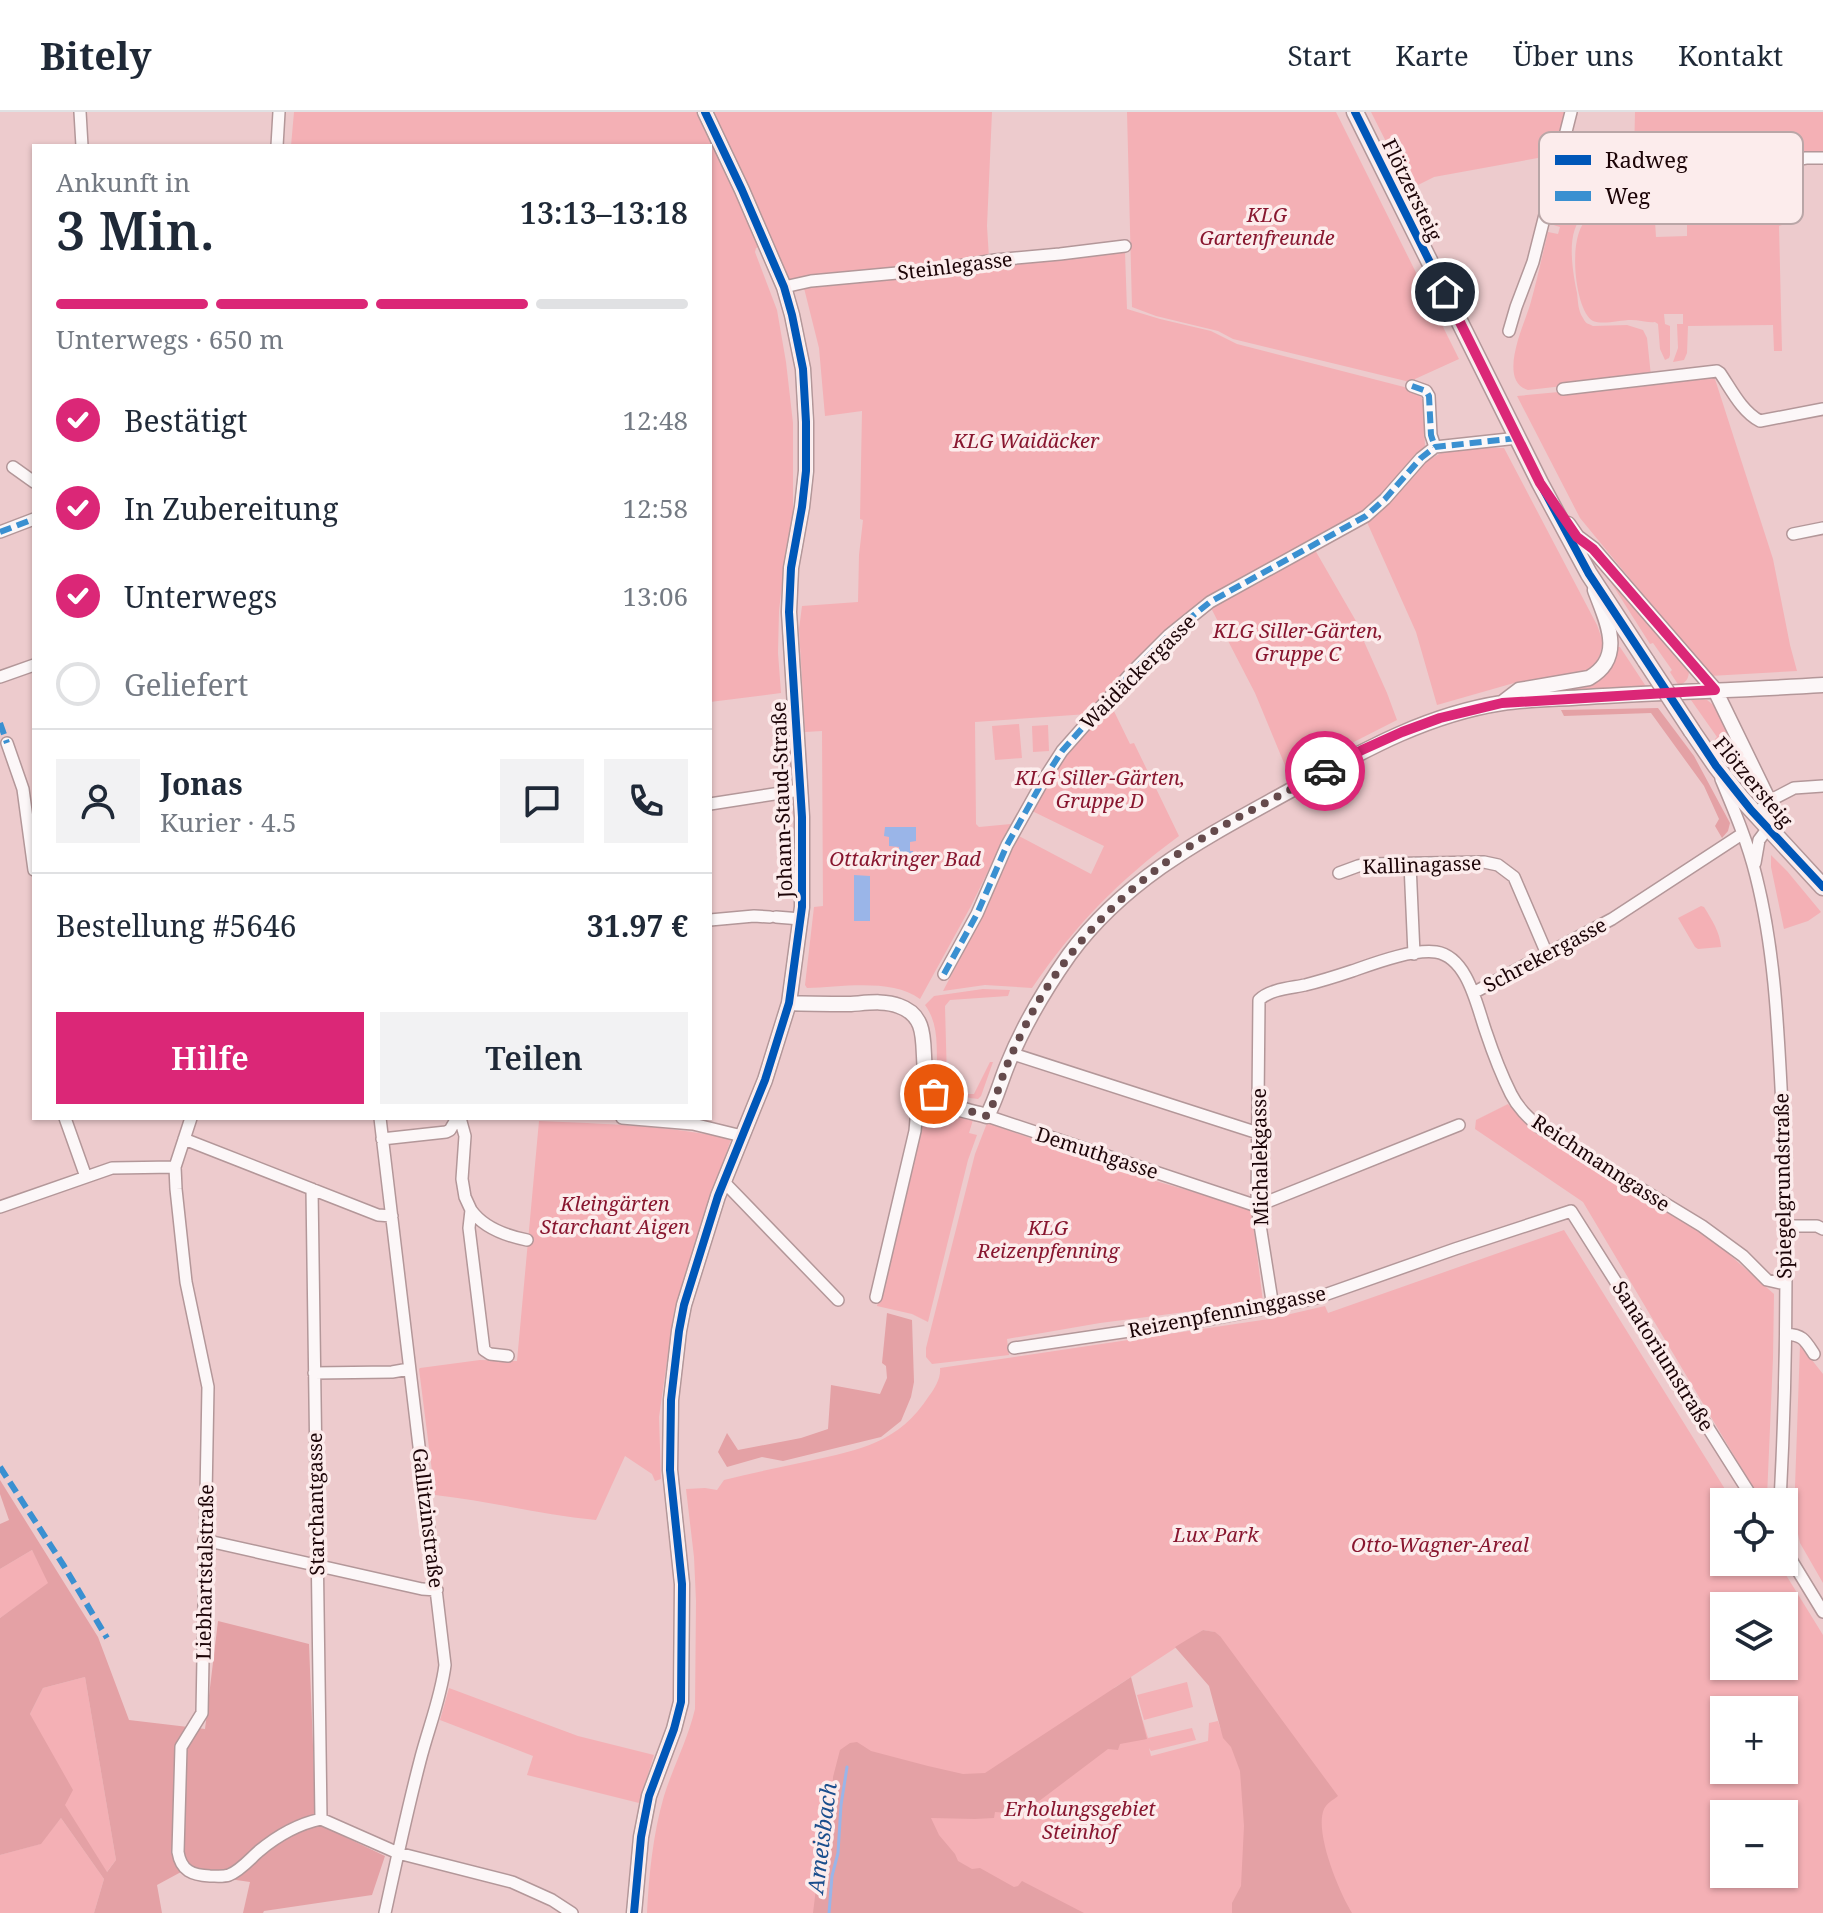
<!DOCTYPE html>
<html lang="de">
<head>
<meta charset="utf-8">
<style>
  body { margin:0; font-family:"Noto Serif",serif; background:#f2f2f3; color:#1f2937; height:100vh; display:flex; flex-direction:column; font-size:30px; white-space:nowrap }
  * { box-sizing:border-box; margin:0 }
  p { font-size:26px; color:#747a83 }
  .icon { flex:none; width:44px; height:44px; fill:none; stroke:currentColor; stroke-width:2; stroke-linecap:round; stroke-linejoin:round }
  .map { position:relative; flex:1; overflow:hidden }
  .drawer { position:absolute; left:32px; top:32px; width:680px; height:976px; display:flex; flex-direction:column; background:#fff; border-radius:0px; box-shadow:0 2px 6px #0004 }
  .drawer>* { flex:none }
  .buttons { position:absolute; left:1710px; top:1376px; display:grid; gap:16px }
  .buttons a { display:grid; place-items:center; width:88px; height:88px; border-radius:0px; background:#fff; box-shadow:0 2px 6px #0004; font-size:40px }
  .pin { position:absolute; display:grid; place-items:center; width:68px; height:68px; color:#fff; margin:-34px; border:4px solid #fff; border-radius:50%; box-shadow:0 2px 8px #0007 }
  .courier { position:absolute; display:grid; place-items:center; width:80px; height:80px; margin:-40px; border:6px solid #db2777; border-radius:50%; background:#fff; color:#222; box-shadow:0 2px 10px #0007 }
  .overview em { font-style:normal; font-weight:600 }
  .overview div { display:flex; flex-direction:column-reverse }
  .overview { display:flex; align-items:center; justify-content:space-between; height:136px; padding:0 24px }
  h1 { font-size:52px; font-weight:600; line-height:60px }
  .bar { display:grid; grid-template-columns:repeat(4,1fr); gap:12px 8px; align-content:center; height:96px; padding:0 24px }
  .bar i { height:10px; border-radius:6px; background:#e0e1e3 }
  .bar .selected { background:#db2777 }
  .bar p { grid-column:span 4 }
  .line { display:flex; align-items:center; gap:20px; padding:0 24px; border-top:2px solid #e0e1e3 }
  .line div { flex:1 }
  .round { display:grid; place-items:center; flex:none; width:84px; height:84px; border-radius:0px; background:#f2f2f3 }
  ol { padding:0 24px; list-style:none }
  li { display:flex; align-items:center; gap:24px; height:88px }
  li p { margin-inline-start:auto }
  li .icon { padding:8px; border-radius:50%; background:#db2777; color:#fff; stroke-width:4 }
  li:last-child { color:#747a83 }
  li i { width:44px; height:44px; border:4px solid #e0e1e3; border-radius:50% }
  .action { display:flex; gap:16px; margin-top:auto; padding:16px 24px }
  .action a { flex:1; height:92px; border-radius:0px; background:#db2777; color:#fff; font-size:32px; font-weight:600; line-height:92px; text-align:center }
  .action a+a { background:#f2f2f3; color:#1f2937 }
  header { display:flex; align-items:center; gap:48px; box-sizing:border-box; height:112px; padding:0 40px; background:#fff; border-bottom:2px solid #e0e1e3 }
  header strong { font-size:38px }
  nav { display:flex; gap:44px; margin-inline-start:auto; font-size:28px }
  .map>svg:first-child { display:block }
</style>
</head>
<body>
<header>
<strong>Bitely</strong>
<nav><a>Start</a><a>Karte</a><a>Über uns</a><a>Kontakt</a></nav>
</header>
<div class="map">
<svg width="1823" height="1801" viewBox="0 0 1823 1801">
  <rect width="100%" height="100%" fill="#edcbcd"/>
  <path fill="#f4b0b5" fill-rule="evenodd" d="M294,0H697L709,21L759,135L756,136L755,140L777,198L786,250L793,311V401L786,437L779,499L778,541L781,581L710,590V34H291Z
    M713,0H992L987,114L989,146L788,170Z
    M1127,0H1336L1459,247L1415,267L1414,271L1233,227L1218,219L1156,204L1132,195Z
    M1371,0H1567L1554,43L1434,65L1410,77Z
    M1635,0H1823V39L1807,40L1786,44L1634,45Z
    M1745,54V70C1731,83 1723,81 1706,88C1698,91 1691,98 1681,101V97L1676,96L1675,94L1661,93L1641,87L1637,102C1621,100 1600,93 1586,102C1564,116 1573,161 1577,181C1578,189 1578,199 1583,206C1586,212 1587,211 1593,214L1627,213L1643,218L1647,226L1651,264L1528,278C1497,269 1524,213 1530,193C1537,169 1542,144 1548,120L1558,122L1560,115L1550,112L1564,55Z
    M1775,65H1778L1782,113L1779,114L1782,239H1774L1773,213L1688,214L1687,241L1684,248L1673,250L1678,236L1677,212H1683V202H1664L1665,212L1670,214V243L1669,246L1665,248L1660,237L1658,212L1655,210C1646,211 1640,208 1631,208C1620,208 1603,213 1593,209C1574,200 1564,110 1595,102C1610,98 1635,105 1651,106L1655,109L1656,125L1687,124V109H1682V104L1712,87L1734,83L1747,70H1774Z
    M1116,139L1125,140L1127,197L1160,207L1211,219L1237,232L1412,277L1423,287L1425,334C1406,355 1389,380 1366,397C1318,434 1257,454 1206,487C1160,516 1125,562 1088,602L975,610L976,712L979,715L1011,712L971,794L920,887C892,866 841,875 807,876L805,873L814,795L823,794L822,619L805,620L799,517L802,494L858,490L859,443L863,408L860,407L862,299L825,304L819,236L804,176L1013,151L1078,146Z
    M1714,264L1773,447L1790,533L1797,559L1710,564L1580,406L1517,284L1676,269Z
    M1457,336H1504L1597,513L1603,530L1600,543L1593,556L1579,563L1514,571L1437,593L1416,520L1366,408C1391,382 1421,343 1457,336Z
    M1315,438L1364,523L1362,525L1387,581L1397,608L1289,663L1255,581L1211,496Z
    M1598,450L1689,558C1689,567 1686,570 1679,574L1670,560L1672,558L1653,531L1650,532Z
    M1616,535H1620L1647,576L1527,582L1587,573Z
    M1703,587L1707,588L1716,595L1759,683H1755L1715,627L1717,625L1691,588Z
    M1110,591L1130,632L1134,631L1179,724C1118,769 1075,813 1032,876L985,873L943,879L976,816L1017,723L1091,762L1104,734L1030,698L1061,648Z
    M1019,612L1022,646L995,648L992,614Z
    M1048,613L1049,639L1033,640L1032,614Z
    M1771,743L1787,759L1821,800L1808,809L1784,817L1771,755Z
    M1701,794L1704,795C1712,808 1720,820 1721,835L1698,837L1695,835L1678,806Z
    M983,877L1010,878L1008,884L950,888L945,894L947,969L950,976L965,982H974L990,950H993L981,984L978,987C960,985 946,981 938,964C935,939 941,915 925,893L934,884Z
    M920,991L973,1008L969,1021L977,1023L968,1048L928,1210L912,1202L877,1194L900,1098Z
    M1508,992L1525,1011L1705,1121L1774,1182L1773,1246L1767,1385L1764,1390L1761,1389L1583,1090L1475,1017L1476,1008Z
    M539,1009C603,1012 668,1013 731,1027L674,1200L659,1305L661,1367L655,1369L652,1362L625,1344L596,1408C542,1403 490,1389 435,1383L419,1257L420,1256L480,1248L517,1249Z
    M987,1011L1145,1066L1246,1095L1252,1101L1263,1190L1100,1211L1007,1227L1009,1243L932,1252L926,1245V1236L975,1042Z
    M1564,1118L1733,1390H1724V1450H1778L1823,1523V1801H647C649,1762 653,1722 664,1684C673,1655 688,1627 695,1597L696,1489L694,1445L686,1377L705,1376L717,1378L724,1368C752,1361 781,1355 809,1349C859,1338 899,1331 929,1284C935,1276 941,1266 940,1256L1269,1207L1325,1194L1328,1201ZM1724,1494H1784V1554H1724ZM1203,1518L1214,1520L1220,1524L1221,1618L1218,1609L1209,1611L1208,1629L1151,1644L1149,1636L1151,1639L1196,1628L1192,1616L1148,1626L1135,1583L1114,1576ZM1724,1598H1784V1658H1724ZM1724,1702H1784V1762H1724Z
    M1800,1233L1823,1262V1471L1800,1431L1794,1403Z
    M32,1438L49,1471L0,1506V1457Z
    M85,1565L116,1748L106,1761L64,1693L30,1602L43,1576Z
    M1187,1570L1193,1595L1144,1608L1137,1583Z
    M449,1576L578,1624L654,1643L639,1691L527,1663L533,1644L440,1608Z
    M61,1706L104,1767L94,1801H0V1743L40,1732Z"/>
  <path fill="#e4a1a5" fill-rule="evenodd" d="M1658,596L1694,644L1730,711L1728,719L1722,726L1715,714L1719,707L1704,674L1651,601L1564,604L1561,598Z
    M887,1201L912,1208L914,1270L911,1285L901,1309L881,1325L783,1349L762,1345L727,1355L718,1340L727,1321L738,1338L801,1326L828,1317L831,1273L880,1282L887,1266L886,1254L882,1251Z
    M0,1368L98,1525L129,1608L205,1617L218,1509L309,1532L316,1711L385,1744L372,1783L264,1799L263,1801H243L250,1770L181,1760L157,1773L162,1801H94L104,1767L61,1706L41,1732L0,1743V1506L48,1471L32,1438L0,1457V1412L9,1408L0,1382ZM85,1565L116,1748L107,1760L65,1693L73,1678L30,1602L43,1576Z
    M1203,1518L1215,1520L1220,1524L1338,1684C1333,1688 1327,1691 1324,1697C1314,1720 1339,1780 1352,1801H1232V1791L1241,1774L1244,1714L1240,1659L1231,1635L1223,1626L1209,1574L1175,1535Z
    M1131,1565L1147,1627L1120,1632L1118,1638L1108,1637L1022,1702L995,1700L994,1706L975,1707L931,1706L939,1723L955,1742L958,1749L972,1757L980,1756L1014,1775L1018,1774L1022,1769L1084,1801H813L819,1752L832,1696L833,1665L840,1638L850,1631L857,1630L871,1639L928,1654L963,1662L985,1661Z"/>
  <path fill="#9ab5e8" d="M885,715H916V729L910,730V739H913V750H893V739H899V735L889,734V725L884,724Z
    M854,763L870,764V809H854Z"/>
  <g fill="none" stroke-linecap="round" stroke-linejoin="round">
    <path stroke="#9ab5e8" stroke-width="3" d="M829,1801L832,1764L838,1741L841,1693L847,1655"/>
    <defs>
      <path id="minor" d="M80,0L82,34
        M277,34L279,0
        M1558,48L1785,50L1806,46H1823
        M784,175L811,169L940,157L995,148L1060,142L1125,134
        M1509,219L1516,195L1533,150L1571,0
        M1412,274L1426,279L1429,284L1431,323L1435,335
        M1563,277L1717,259L1720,261C1731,277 1742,300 1760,309L1823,297
        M13,355L34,370
        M0,420L34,407
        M1793,422L1823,416
        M0,565L34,553
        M7,631L23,677L34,758
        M1721,667C1734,698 1748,731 1756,764C1775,839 1778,917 1782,994C1788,1126 1787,1258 1780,1390
        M1769,689L1794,676L1823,674
        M710,692L800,678
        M1755,751L1759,728L1768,716
        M1410,752L1414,842
        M1339,761L1358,754L1369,752L1484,750L1498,753L1514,765L1547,842
        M776,805L801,807
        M710,808L754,804L770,805
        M944,862L977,802L1007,733L1044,667L1062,639L1132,560L1169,523L1210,490L1366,404L1385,387L1421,346L1435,335L1518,326
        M1473,881L1612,807L1742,722
        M1013,942L1258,1021
        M987,1004L1257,1094L1459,1013
        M65,1006L86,1065
        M191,1006L175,1055L176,1077L186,1170L208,1275L202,1601L181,1635L178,1740C181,1759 192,1763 210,1764C216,1764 223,1765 229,1763C240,1759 250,1747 259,1739C277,1724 298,1712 321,1707
        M380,1006L445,1553C441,1586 428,1617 420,1649C407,1699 396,1750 385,1801
        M460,1006L465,1024L462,1067L465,1085L471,1098L469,1116L484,1238L490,1242L508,1244
        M622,1006L693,1012L742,1024
        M184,1027L378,1103L392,1104
        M382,1027L446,1020L450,1018L457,1006
        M724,1070L838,1188
        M312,1077L321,1707
        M0,1095L112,1056L175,1055
        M471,1098C483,1115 507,1124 527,1128
        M1786,1114H1817L1823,1117
        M876,1185L915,1019L918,986L926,967
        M1273,1195L1257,1094L1259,888C1270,877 1291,876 1305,873C1321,869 1337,864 1352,859C1375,851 1412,837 1436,840C1468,845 1477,895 1486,920C1493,941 1501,962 1511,982C1518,996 1528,1005 1539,1015L1702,1114L1743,1144L1767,1168L1785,1172
        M1786,1222C1803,1223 1805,1228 1814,1242
        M1014,1236L1211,1207L1313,1187L1455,1137L1571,1099L1755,1390
        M314,1261L392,1260L409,1257
        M204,1428L422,1477L437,1478
        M1784,1436L1823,1500
        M321,1707L398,1741L512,1770L552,1788L572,1801"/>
      <path id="tertiary" d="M1568,412L1577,425L1593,437L1715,578L1769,689L1764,696L1762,709
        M1502,591L1519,578L1589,566C1626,545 1606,508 1595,478
        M789,891C810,892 830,892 851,892C866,891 885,888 899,894C943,909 907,965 941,988C953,997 973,1000 987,1004C996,988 1000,971 1007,954C1023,914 1045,877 1069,843C1127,764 1208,724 1291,678C1359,641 1424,603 1502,591C1530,587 1559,587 1587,585C1666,580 1744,578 1823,573
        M634,1801L641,1725L649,1684L674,1617L681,1590L682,1472L670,1358L671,1288L679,1219L684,1193L718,1084L765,968L789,891L802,795V705L789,500L791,456L802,395L806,359V310L803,257L792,203L784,175L742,78L705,0"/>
      <path id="secondary" d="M1355,0L1540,371L1589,462L1646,549
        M1692,619L1716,654L1741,686L1823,775"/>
    </defs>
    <use href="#minor" stroke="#b39799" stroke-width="14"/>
    <use href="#tertiary" stroke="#b39799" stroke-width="17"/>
    <use href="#secondary" stroke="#b39799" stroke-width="19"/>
    <use href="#minor" stroke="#fcf7f8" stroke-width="11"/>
    <use href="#tertiary" stroke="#fcf7f8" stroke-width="14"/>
    <use href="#secondary" stroke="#f6eff2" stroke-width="16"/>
    <defs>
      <path id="secondary-bridge" d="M1646,549L1692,619"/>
    </defs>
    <use href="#secondary-bridge" stroke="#b39799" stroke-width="19" stroke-linecap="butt"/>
    <use href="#secondary-bridge" stroke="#f6eff2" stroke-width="16"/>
    <path stroke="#3a90d1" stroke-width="6" stroke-dasharray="12 6" stroke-linecap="butt" d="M1412,274L1426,279L1429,284L1431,323L1435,335
      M0,420L34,407
      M0,611L7,631
      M944,862L977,802L1007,733L1044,667L1062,639L1132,560L1169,523L1210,490L1366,404L1385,387L1421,346L1435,335L1518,326
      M0,1355L64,1454L107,1526"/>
    <defs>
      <path id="cycleway" d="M1355,0L1540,371L1589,462L1716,654L1751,698L1823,775
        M634,1801L641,1725L649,1684L674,1617L681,1590L682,1472L670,1358L671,1288L679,1219L684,1193L718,1084L765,968L789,891L802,795V705L789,500L791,456L802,395L806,359V310L803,257L792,203L784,175L742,78L705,0"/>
    </defs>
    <use href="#cycleway" stroke="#fcecec" stroke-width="13"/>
    <use href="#cycleway" stroke="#0057b8" stroke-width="8"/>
  </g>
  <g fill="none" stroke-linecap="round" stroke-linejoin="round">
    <path stroke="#654a4c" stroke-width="8" stroke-dasharray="0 14.4" d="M934,982L943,991L987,1004C996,988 1000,970 1007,953C1018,928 1031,900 1046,877C1082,821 1131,772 1187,736C1231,707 1280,684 1325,659"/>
    <path stroke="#db2777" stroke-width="10" d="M1325,659L1362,638L1402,620L1440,606L1502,591L1715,578L1593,437L1577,425L1540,371L1445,180"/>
  </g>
  <g text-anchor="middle" stroke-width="7" stroke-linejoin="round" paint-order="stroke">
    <g font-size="20" fill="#1c0407" stroke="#fcecec">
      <text transform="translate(1412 78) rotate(64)" y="7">Flötzersteig</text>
      <text transform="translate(955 154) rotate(-7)" y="7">Steinlegasse</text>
      <text transform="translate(1138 560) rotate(-45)" y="7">Waidäckergasse</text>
      <text transform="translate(1753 670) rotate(50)" y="7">Flötzersteig</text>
      <text transform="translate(782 688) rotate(-92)" y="7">Johann-Staud-Straße</text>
      <text transform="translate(1422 753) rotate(-2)" y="7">Kallinagasse</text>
      <text transform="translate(1545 843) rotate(-28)" y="7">Schrekergasse</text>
      <text transform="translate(1097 1041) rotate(18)" y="7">Demuthgasse</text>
      <text transform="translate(1260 1045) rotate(-91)" y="7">Michalekgasse</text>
      <text transform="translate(1601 1051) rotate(33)" y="7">Reichmanngasse</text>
      <text transform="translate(1783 1074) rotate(-91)" y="7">Spiegelgrundstraße</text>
      <text transform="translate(1227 1200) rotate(-11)" y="7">Reizenpfenninggasse</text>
      <text transform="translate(1663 1244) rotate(58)" y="7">Sanatoriumstraße</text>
      <text transform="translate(316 1392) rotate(-91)" y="7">Starchantgasse</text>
      <text transform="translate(428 1406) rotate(83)" y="7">Gallitzinstraße</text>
      <text transform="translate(205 1460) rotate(-89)" y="7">Liebhartstalstraße</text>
    </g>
    <g font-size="20" font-style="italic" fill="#88162f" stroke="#fcecec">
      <text x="1267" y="110">KLG<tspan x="1267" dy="23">Gartenfreunde</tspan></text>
      <text x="1026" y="336">KLG Waidäcker</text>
      <text x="1298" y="526">KLG Siller-Gärten,<tspan x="1298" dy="23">Gruppe C</tspan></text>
      <text x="1100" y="673">KLG Siller-Gärten,<tspan x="1100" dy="23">Gruppe D</tspan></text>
      <text x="905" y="754">Ottakringer Bad</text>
      <text x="615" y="1099">Kleingärten<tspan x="615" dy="23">Starchant Aigen</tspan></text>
      <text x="1048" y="1123">KLG<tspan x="1048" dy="23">Reizenpfenning</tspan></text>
      <text x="1216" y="1430">Lux Park</text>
      <text x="1440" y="1440">Otto-Wagner-Areal</text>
      <text x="1080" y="1704">Erholungsgebiet<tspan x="1080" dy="23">Steinhof</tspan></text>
    </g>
    <g font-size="22" font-style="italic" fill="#1a4e8d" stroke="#fcecec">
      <text transform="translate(822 1726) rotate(-83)" y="8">Ameisbach</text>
    </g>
  </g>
  <rect x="1539" y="20" width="264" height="92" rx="12" fill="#fcecec" stroke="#b9a6a7" stroke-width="2"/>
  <rect x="1555" y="43" width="36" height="10" fill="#0057b8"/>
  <rect x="1555" y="79" width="36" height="10" fill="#3a90d1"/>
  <g font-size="22" fill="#1c0407">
    <text x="1605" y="56">Radweg</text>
    <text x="1605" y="92">Weg</text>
  </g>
</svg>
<div class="buttons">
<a><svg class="icon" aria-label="locate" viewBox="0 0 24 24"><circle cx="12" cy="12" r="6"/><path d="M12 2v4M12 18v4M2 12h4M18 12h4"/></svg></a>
<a><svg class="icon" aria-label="layers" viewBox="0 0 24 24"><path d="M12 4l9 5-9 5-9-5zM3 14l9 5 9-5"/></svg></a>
<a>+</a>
<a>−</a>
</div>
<div class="pin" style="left:934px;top:982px;background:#ea580c"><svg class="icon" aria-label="bag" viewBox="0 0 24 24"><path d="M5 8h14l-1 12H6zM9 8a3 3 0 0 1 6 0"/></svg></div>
<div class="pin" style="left:1445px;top:180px;background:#1f2937"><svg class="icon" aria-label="home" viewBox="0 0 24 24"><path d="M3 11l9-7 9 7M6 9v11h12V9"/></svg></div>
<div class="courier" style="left:1325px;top:659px"><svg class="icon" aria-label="car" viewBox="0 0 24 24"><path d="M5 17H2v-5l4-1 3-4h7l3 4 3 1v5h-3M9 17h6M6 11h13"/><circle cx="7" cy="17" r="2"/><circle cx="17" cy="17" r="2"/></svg></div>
<section class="drawer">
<div class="overview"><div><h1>3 Min.</h1><p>Ankunft in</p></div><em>13:13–13:18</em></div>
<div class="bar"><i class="selected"></i><i class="selected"></i><i class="selected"></i><i></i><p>Unterwegs · 650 m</p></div>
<ol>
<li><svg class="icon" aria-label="check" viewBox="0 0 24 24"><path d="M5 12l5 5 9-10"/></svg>Bestätigt<p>12:48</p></li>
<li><svg class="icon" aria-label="check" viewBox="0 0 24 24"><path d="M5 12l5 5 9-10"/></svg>In Zubereitung<p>12:58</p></li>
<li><svg class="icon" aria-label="check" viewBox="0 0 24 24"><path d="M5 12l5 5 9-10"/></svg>Unterwegs<p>13:06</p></li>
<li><i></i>Geliefert</li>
</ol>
<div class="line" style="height:144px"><a class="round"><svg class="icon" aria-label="person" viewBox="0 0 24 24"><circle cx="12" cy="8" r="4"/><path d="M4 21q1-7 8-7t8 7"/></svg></a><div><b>Jonas</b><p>Kurier · 4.5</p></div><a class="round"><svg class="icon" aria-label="chat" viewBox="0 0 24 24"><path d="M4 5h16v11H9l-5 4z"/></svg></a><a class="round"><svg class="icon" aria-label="phone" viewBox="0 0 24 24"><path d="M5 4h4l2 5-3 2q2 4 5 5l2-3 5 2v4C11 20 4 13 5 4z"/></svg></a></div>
<div class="line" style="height:104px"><div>Bestellung #5646</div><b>31.97 €</b></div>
<div class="action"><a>Hilfe</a><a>Teilen</a></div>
</section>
</div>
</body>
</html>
